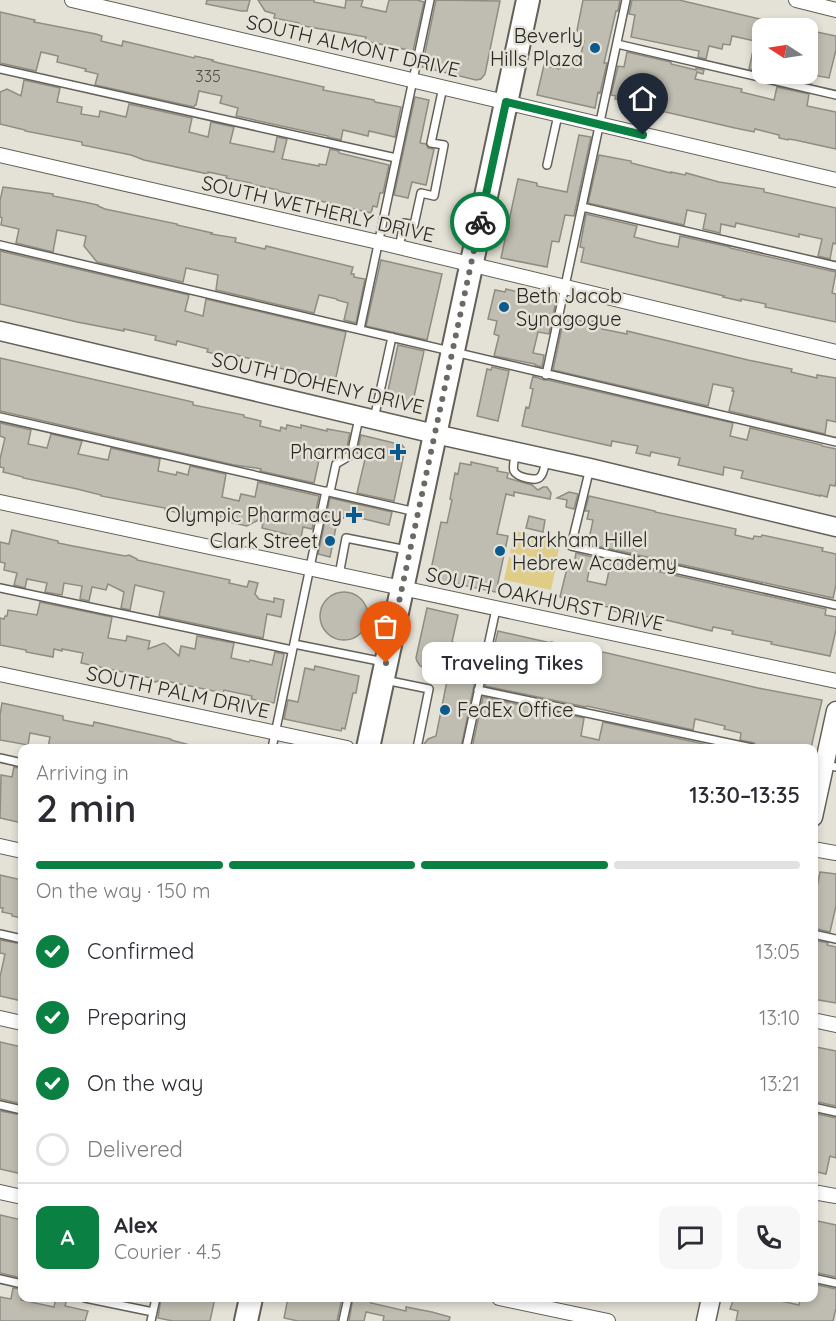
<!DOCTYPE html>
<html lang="en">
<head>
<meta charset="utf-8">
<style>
  body { margin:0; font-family:Quicksand,sans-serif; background:#f7f7f7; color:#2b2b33; height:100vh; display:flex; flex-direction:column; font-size:22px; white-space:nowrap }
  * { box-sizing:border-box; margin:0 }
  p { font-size:20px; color:#7c7c81 }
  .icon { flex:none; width:33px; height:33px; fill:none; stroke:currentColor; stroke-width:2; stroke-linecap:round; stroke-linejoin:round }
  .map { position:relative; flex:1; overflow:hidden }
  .drawer { position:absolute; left:18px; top:744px; width:800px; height:558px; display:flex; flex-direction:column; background:#fff; border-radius:12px; box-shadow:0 3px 9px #0003 }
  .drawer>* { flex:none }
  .needle { width:39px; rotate:282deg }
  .buttons { position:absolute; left:752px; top:18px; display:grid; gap:12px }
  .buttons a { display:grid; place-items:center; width:66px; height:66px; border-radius:12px; background:#fff; box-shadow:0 3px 9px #0003; font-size:30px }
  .pin { position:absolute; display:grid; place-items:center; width:51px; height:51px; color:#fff; margin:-62px -26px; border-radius:50% 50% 50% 0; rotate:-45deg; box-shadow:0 0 6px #0007 }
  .pin .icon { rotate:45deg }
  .courier { position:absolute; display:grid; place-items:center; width:60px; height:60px; margin:-30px; border:4px solid #0b8043; border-radius:50%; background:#fff; color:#222; box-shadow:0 2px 8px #0007 }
  .bubble { position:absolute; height:42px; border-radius:12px; background:#fff; box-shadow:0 3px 9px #0003; font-size:20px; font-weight:600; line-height:42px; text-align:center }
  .summary em { font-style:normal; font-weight:600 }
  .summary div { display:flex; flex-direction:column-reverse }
  .summary { display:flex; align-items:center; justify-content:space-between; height:102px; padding:0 18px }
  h1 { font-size:39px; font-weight:600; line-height:45px }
  .bar { display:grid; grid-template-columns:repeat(4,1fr); gap:9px 6px; align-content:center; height:72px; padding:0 18px }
  .bar i { height:8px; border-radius:4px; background:#e1e1e2 }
  .bar .active { background:#0b8043 }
  .bar p { grid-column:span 4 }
  .line { display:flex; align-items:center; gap:15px; padding:0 18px; border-top:2px solid #e1e1e2 }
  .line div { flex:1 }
  .round { display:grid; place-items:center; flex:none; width:63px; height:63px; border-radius:12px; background:#f7f7f7 }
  ol { padding:0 18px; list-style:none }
  li { display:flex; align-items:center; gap:18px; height:66px }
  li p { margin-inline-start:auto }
  li .icon { padding:6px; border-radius:50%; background:#0b8043; color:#fff; stroke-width:4 }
  li:last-child { color:#7c7c81 }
  li i { width:33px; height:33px; border:3px solid #e1e1e2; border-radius:50% }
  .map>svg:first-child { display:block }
</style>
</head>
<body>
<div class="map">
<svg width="836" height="1321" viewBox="0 0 836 1321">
  <rect width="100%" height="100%" fill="#e4e1d7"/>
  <path fill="#dfcc87" d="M514,531L561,540L556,562L510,553Z
    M509,557L556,567L551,590L504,580Z"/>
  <path fill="#bfbcb1" stroke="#8f8c82" stroke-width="1.5" d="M207,0H250L247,11H241L206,4Z
    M258,0H314V2L345,8L346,0H363L361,6L363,7L386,12L389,0H417L424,2L413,51L365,41L366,37L299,25V23L274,18L275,14L265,11Z
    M436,0L500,1L485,74L481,79L476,80L422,67Z
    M583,0H620L618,11H616L604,63H607L600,93L598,92L595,108L537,95L544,65L559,69L581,54L584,41L577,30Z
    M632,0H679L781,24V28H762V72L749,69L755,41L732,36L730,45L723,44L722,49L709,46L706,59L698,57L699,51L631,37L635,15L629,14Z
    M0,12L35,20L34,22L96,34L102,36L101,41L122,46L123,41L194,58L195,56L213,60L212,61L219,63L324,87L323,90L374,100L375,102L401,107L395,137L369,131L368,136L343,130L341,140L328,137V136L236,116L238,108L220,103L222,96L199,91L196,105H195L194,107L95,85L98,74L85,71L86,69L57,62L58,56L41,52L36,71L0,63Z
    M807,30L836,36V50L829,78L813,75L811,83L779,76L780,74H808L807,73Z
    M627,52L671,62V64L696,70V68L704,70L703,74L697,72L695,79L742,89L741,92L774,100L777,87L809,94L807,106L836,112V149L795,140L789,139L788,140L779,138V135L755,129L754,132L735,128L661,111L662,108L642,103L641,105L615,99L616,96L611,95L618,66L624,67Z
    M24,80L60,88L57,102L82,107L81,114L99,117L100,111L126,117L129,104L192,118L189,132L208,137L211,122L234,127L230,143L274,152L277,137L287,139L282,159L319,166V164L326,165L330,149L339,151V153L389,165L383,193H380L377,207L373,206L371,213L278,191V190L251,184V183L226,178L227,176L208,172V174L144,160L131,155L82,145V142L25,131V130L0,124V92L7,89L21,96Z
    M415,97L429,100L420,143L426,144L428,148L434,149L426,185L412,182L408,198L394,195Z
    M579,135L591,137L574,216L565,215L559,242L552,241L547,267L501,258L518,179L537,183V186L567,192Z
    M599,155L631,161V163L671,173V172L685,175L686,173L719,182L764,189V192L836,208V244L833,243L830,259L818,256L822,239L799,234V237L736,223L735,227L721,224L720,233L703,229L706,214L687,210L684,225L588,203Z
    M3,187L53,194V196L84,202L98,205V206L105,209L177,224V225L212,233L211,234L236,238L235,242L265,249L266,246L353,267L351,274H354V277L365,279L356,323L344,320L348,303L337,300V299L319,295L314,313L216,290L218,275L186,268L183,282L97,262L84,246L86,236L57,230L53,252L16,243L19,229L1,225L2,218L0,217V201Z
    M586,214L637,226L634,237L658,243L678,247L680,236L730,247V248L836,272L832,293L836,294V322L765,307L766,304L741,299V301L723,297L724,296L581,262L584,248L580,247Z
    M0,251L189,295L185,311L203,316L206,299L346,332L334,386L314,381L315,377L304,375L302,373L260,364V361L231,354L230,357L207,352L208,349L177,341L176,345L155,340L156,336L124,329V331L77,322L0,304Z
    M381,260L442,274L427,340L366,326Z
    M506,289L556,301L549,334L538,332L533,353L544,355L542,367L535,365V364L494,356L499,336L494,334L497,321L488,319L495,290L505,292Z
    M564,317L586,322L594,321L603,326L602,329L627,334V331L748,360L792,369L791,372L817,378V375L836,378V422L827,420L825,434L729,411L734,391H732L733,388L713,384L708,406L553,370Z
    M398,345L424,351L412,406L386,400Z
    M0,358L193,402V405L244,415V417L261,421L260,426L280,431L281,427L286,429L287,425L301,428V425L327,431V429L350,433L346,451L322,446L314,483L260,471L261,469L256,468L234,465L0,411Z
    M492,367L509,371L498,421L477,416L487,369L491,370Z
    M533,376L544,380H548L733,423L730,436L747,440L750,428L822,445V446L836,449V480L835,486L830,485L827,497L820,495V496L741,478L743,471L724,467L723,475L678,465L680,458L651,452L650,456L636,453L638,446L612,441L611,446L522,426L526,407L529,408L533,389L530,388Z
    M0,423L31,430L28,444L47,448L51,434L82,441L78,454L108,460L111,448L160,459L158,471L176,475L177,472L188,475L190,466L226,474L222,497L239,501L241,494L255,497L258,482L319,496L312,529L303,527L301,538L262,528L264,517L247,526L219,520L220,516L200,512L199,516L176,511L175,512L165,510V508L101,496V495L77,489L23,478V477L3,472L4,468L0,467V459L5,438L0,436Z
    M361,435L402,445L405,449L394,501L357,493L366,455L357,453Z
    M471,462L498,468L497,471L508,473L507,478L532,485L538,490L543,487H547L551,493L550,499L514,492V496L506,494L497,534L508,536L496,592L453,583L452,584L429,579L441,522L447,523L452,500L450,499L455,473L458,474L460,463L471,465Z
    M569,492L578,494L574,509L566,507L567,500L557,498Z
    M589,496L655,511V512L736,529L735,535L753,539L754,536L761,537L762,535L823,548L822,551L836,554V585L833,598L588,544L593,520L587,519L589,511H585Z
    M330,498L392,512L389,525L348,515L337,522L330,557L318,554Z
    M529,516L545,520L543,532L526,528Z
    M12,530L58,541V543L73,546L125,556L129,555L137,559V560L230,580L229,583L247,587L249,581L258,583L255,594L259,599L274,602V598L284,600L281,617L267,614L263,638L159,616L164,592L135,585L130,610L121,608L124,592L108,584L106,590L92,587L89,601L80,599L82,586L64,583L62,595L45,592L47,583L27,579L25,588L14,585L17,573L4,570L5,563L0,562V542L9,544Z
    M576,553L592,557L587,581L606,585L611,561L826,609L825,615L836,617V630L830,656L771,644L772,642L732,634L733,631L713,627L712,631L662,619L635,615L613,611V608L560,597L567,568L573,569Z
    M320 616a24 24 0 1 1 48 0a24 24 0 1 1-48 0Z
    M40,602L112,617L108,638L126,641L127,636L150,641L148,649L164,643L167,645L179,656L181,646L195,649L197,636L234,643L231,658L249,662L250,660L272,665L275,652L284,654L274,703L251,699L252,696L224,690L223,693L161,680L155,682L152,678L146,677L81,663L83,653L62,649V651L54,649L53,657L26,652V650L0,645V618L4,619L5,616H7L8,610L37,615Z
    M427,608L458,615L452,642L461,645L459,653L480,657L461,748H423L424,744L428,739L436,736L449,671L423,667L420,666L417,661L416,658Z
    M498,631L551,643V642L602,653L603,652L758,688L822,700L811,748H778L760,745L759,748H758L757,746L754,743L740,740L741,733L724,729L725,726L695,719L693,730L587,706L586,707L485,686Z
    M315,666L359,676L356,693H353L345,729L342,728L341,731L284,719L288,700L298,702L305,668L314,670Z
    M483,697L584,718L581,736L599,740L603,722L713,746V748H472Z
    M2,703L63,716V720L93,726L94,722L171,739V740L190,745V748H82L70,746L69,748L59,746L58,748H48L50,737L30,733L28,745L0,740V715Z
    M14,767L22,769L20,789L22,790V823L0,818L1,775L12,777Z
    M820,872L836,874V906L830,932L813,928V906Z
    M0,875L22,880V918L12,916V914L2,912L3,908H0Z
    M0,940L22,944V1001L0,996V977L5,954L0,953Z
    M813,940L828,943L827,945L836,947V1003L813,999Z
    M0,1042L22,1047V1104L0,1099Z
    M816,1047L836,1051V1106L813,1101V1063Z
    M0,1111L22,1115V1174L0,1169Z
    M813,1113L836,1118V1158L830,1156L826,1174L813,1171Z
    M0,1215L22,1220V1278L0,1273Z
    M813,1220L836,1225V1277L813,1272Z
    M813,1284L836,1289V1308L833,1321H736L738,1311L730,1309L734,1298H768L799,1305L800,1298H813Z
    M13,1288L22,1289L21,1300L54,1307L56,1298H67L65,1306L88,1311L85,1321H0V1297L11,1299Z
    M161,1298H215L210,1321H173L158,1318Z
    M288,1298H342L337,1321H298L284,1318Z
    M353,1298L371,1300V1303L406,1311V1307L432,1312L450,1317L449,1321H383L384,1316L366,1312L364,1321H349Z"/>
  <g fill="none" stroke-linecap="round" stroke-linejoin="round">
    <defs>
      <path id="service" d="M617,44L836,95
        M0,69L396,158
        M547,165L558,115
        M582,207L836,266
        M0,245L836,442
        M399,248L404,223L414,225L421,193L434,196L444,145L431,143L443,87
        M360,329L430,0
        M546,375L626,0
        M0,417L416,512
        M374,419L392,337
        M516,452C515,458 512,466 514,471C517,477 536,482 540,477C544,474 545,464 546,459
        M590,468L571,546L836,605
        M330,492L336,464L351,455L359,418
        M339,575L346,538L407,550
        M0,588L292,650
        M294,644L384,662
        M385,680L429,689L417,748
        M478,690L752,748
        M272,748L326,491
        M466,748L496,609
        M0,758L22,763
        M813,761L836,767
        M0,934L22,939
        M813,934L836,939
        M0,1105L22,1110
        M813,1107L836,1112
        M813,1278L836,1283
        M0,1279L22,1284
        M85,1298L153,1312
        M151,1321L156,1298
        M343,1321L348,1298"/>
      <path id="minor" d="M72,0L836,180
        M796,0L836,10
        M0,155L378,242L836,352
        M0,502L836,681
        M0,674L347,748
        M0,846L22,851
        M813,849L836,853
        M0,1018L22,1023
        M813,1020L836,1025
        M0,1192L22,1197
        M813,1192L836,1196
        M499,1298L608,1321"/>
      <path id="tertiary" d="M0,331L435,434L590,468L836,527
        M813,817L836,711
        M706,1321L711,1298"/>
      <path id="primary" d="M368,748L528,0
        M246,1321L251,1298"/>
    </defs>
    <use href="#service" stroke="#636158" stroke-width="10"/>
    <use href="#minor" stroke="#636158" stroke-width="16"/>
    <use href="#tertiary" stroke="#636158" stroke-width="21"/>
    <use href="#primary" stroke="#636158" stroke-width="26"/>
    <use href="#service" stroke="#fff" stroke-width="7"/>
    <use href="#minor" stroke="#fff" stroke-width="14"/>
    <use href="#tertiary" stroke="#fff" stroke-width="18"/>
    <use href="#primary" stroke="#fff" stroke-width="22"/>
  </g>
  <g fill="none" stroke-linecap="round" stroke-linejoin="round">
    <path stroke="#6b6963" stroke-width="6" stroke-dasharray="0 10.8" d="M386,663L480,222"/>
    <path stroke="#0b8043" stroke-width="8" d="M480,222L506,102L643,135"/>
  </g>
  <g fill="#0a5a8d" stroke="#e4e1d7" stroke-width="2">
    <circle cx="595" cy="48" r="6"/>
    <circle cx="504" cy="307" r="6"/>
    <path d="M395 443h6v6h6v6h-6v6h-6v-6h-6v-6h6z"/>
    <path d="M351 506h6v6h6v6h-6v6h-6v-6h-6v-6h6z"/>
    <circle cx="330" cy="541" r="6"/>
    <circle cx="500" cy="551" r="6"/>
    <circle cx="445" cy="710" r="6"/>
  </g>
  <g text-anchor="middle" stroke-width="5" stroke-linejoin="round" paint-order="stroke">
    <g font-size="16" fill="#4f4d47">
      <text x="208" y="82">335</text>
    </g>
    <g font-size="20" fill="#2a2824" stroke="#e4e1d7" text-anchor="end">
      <text x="583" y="43">Beverly<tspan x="583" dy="23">Hills Plaza</tspan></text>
      <text x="516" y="303" text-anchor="start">Beth Jacob<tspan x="516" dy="23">Synagogue</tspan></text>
      <text x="386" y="459">Pharmaca</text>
      <text x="342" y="522">Olympic Pharmacy</text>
      <text x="512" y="547" text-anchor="start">Harkham Hillel<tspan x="512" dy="23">Hebrew Academy</tspan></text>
      <text x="318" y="548">Clark Street</text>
      <text x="457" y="717" text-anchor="start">FedEx Office</text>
    </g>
    <g font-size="20" fill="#2a2824" stroke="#e4e1d7">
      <text transform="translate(353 46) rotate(13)" y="7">SOUTH ALMONT DRIVE</text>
      <text transform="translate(318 209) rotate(13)" y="7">SOUTH WETHERLY DRIVE</text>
      <text transform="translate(318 383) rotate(13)" y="7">SOUTH DOHENY DRIVE</text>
      <text transform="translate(545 599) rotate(12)" y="7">SOUTH OAKHURST DRIVE</text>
      <text transform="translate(178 692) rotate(12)" y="7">SOUTH PALM DRIVE</text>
    </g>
  </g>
</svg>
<div class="buttons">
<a><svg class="needle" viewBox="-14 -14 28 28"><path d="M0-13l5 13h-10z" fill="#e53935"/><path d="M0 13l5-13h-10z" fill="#7c7c81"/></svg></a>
</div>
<div class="pin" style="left:386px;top:663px;background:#ea580c"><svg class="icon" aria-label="bag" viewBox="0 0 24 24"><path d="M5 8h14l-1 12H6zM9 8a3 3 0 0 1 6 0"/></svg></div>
<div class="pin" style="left:643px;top:135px;background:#1f2937"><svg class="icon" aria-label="home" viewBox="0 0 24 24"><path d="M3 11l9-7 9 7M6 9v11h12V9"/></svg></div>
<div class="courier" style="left:480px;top:222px"><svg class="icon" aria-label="bike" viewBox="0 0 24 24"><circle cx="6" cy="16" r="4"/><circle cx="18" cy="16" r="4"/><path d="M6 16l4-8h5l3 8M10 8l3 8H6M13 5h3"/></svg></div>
<div class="bubble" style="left:422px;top:642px;width:180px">Traveling Tikes</div>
<section class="drawer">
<div class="summary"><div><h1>2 min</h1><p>Arriving in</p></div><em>13:30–13:35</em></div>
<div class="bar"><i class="active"></i><i class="active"></i><i class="active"></i><i></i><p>On the way · 150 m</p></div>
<ol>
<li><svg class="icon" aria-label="check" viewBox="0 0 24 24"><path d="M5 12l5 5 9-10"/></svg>Confirmed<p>13:05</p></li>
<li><svg class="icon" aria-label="check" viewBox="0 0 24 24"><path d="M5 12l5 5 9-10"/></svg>Preparing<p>13:10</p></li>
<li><svg class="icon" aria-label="check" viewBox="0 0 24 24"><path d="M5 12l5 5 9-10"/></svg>On the way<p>13:21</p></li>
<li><i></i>Delivered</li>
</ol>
<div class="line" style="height:108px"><b class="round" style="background:#0b8043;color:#fff">A</b><div><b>Alex</b><p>Courier · 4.5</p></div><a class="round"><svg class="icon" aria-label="chat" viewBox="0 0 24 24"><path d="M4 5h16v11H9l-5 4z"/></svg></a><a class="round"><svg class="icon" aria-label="phone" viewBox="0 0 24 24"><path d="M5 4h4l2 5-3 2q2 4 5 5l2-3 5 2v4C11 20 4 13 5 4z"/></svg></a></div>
</section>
</div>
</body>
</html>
